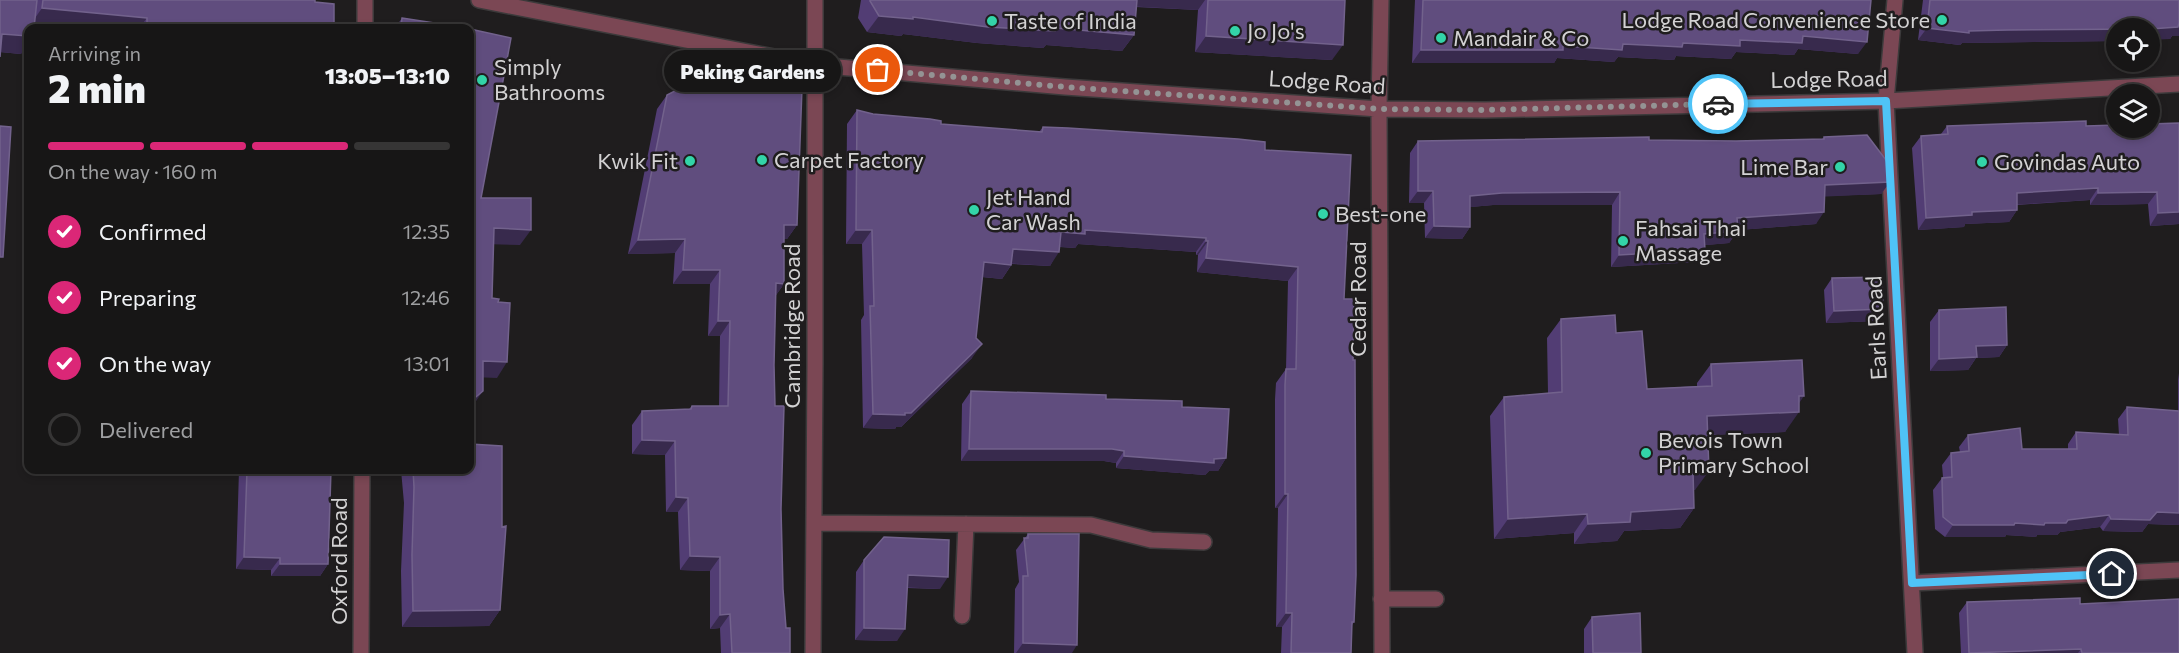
<!DOCTYPE html>
<html lang="en">
<head>
<meta charset="utf-8">
<style>
  body { margin:0; font-family:Commissioner,sans-serif; background:#201f1f; color:#f1f3f6; height:100vh; display:flex; flex-direction:column; font-size:22px; white-space:nowrap }
  * { box-sizing:border-box; margin:0 }
  p { font-size:20px; color:#9e9fa1 }
  .icon { flex:none; width:33px; height:33px; fill:none; stroke:currentColor; stroke-width:2; stroke-linecap:round; stroke-linejoin:round }
  .map { position:relative; flex:1; overflow:hidden }
  .details { position:absolute; left:24px; top:24px; width:450px; height:450px; display:flex; flex-direction:column; background:#171616; border-radius:12px; box-shadow:0 3px 9px #0003,0 0 0 2px #363535 }
  .details>* { flex:none }
  .controls { position:absolute; left:2106px; top:18px; display:grid; gap:12px }
  .controls a { display:grid; place-items:center; width:54px; height:54px; border-radius:50%; background:#171616; box-shadow:0 3px 9px #0003,0 0 0 2px #363535; font-size:30px }
  .pin { position:absolute; display:grid; place-items:center; width:51px; height:51px; color:#fff; margin:-26px; border:3px solid #fff; border-radius:50%; box-shadow:0 2px 6px #0007 }
  .courier { position:absolute; display:grid; place-items:center; width:60px; height:60px; margin:-30px; border:4px solid #4fc3f7; border-radius:50%; background:#fff; color:#222; box-shadow:0 2px 8px #0007 }
  .bubble { position:absolute; height:42px; border-radius:21px; background:#171616; box-shadow:0 3px 9px #0003,0 0 0 2px #363535; font-size:20px; font-weight:800; line-height:42px; text-align:center }
  .overview em { font-style:normal; font-weight:800 }
  .overview div { display:flex; flex-direction:column-reverse }
  .overview { display:flex; align-items:center; justify-content:space-between; height:102px; padding:0 24px }
  h1 { font-size:39px; font-weight:800; line-height:45px }
  .bar { display:grid; grid-template-columns:repeat(4,1fr); gap:9px 6px; align-content:center; height:72px; padding:0 24px }
  .bar i { height:8px; border-radius:4px; background:#363535 }
  .bar .active { background:#db2777 }
  .bar p { grid-column:span 4 }
  ol { padding:0 24px; list-style:none }
  li { display:flex; align-items:center; gap:18px; height:66px }
  li p { margin-inline-start:auto }
  li .icon { padding:6px; border-radius:50%; background:#db2777; color:#fff; stroke-width:4 }
  li:last-child { color:#9e9fa1 }
  li i { width:33px; height:33px; border:3px solid #363535; border-radius:50% }
  .map>svg:first-child { display:block }
</style>
</head>
<body>
<div class="map">
<svg width="2179" height="653" viewBox="0 0 2179 653">
  <rect width="100%" height="100%" fill="#1f1d1e"/>
  <g fill="none" stroke-linecap="round" stroke-linejoin="round">
    <defs>
      <path id="minor" d="M479,0L815,65L1065,87L1379,109L1485,110L1886,101L2179,84
        M1381,0L1379,109L1382,653
        M1895,0L1886,101L1915,653
        M365,28V0
        M814,523L1091,525L1151,540L1204,542
        M1912,583L2179,570
        M1381,599H1436
        M962,616L966,524
        M361,653L362,470
        M813,653L815,365V0"/>
    </defs>
    <use href="#minor" stroke="#3c3a3b" stroke-width="18"/>
    <use href="#minor" stroke="#7b4754" stroke-width="15"/>
  </g>
  <path fill="#523d74" d="M0,0H315V2L334,28H85L34,24L21,54L0,52Z
    M861,0H1345L1332,60L1195,52L1198,10L1136,7L1134,35L1122,51L1046,45L1043,48L977,43L903,34L901,36L867,32L858,18Z
    M1415,0H1871L1858,54L1798,49L1794,55L1736,52L1731,59L1676,56L1674,60L1618,57L1614,62L1557,58L1554,63H1412Z
    M1923,0H2179V36H2172L2170,39L2116,28V41L1962,43L1960,45L1918,40Z
    M402,18L467,28H395Z
    M667,95L797,225L787,239H784V284L776,295L774,365L775,406L781,509L783,589L786,628L790,653H721L720,628L710,629V571L680,570L678,512H666L665,455L632,454V425L642,411L689,409L692,406H719L720,336H708L710,284H673L675,253L628,254L657,109Z
    M857,110L873,114L941,124L1039,132L1043,127L1265,150L1344,299L1353,360L1354,622L1352,625L1351,653H1281L1282,627H1276L1278,508H1275V399L1276,383L1286,369L1288,281L1197,272L1198,255H1196V252L1078,244L1075,248L1060,247L1050,266L1012,264L1002,279L982,277L972,358L901,427H896L895,429L863,428L861,320L864,315L862,244H846L847,124Z
    M2116,125L2179,224L2150,226L2148,204L2090,205V200L2017,205V210L2009,222L1965,224L1964,227L1918,230L1912,148L1921,136L1941,134L1947,126H2086Z
    M1824,137L1890,182L1881,194L1825,196L1816,224L1738,230L1729,243L1705,245L1696,262L1611,267L1612,205H1493L1470,207V227L1462,239L1425,238L1424,203H1409L1410,153L1418,141H1736L1822,139Z
    M1832,278L1875,321L1826,323L1824,290Z
    M1939,310L2007,345L1999,357L1976,358L1968,370L1930,371V322Z
    M1561,319L1616,333L1647,389L1697,386V383L1711,364L1799,404L1785,432L1708,435L1695,490H1693L1694,508L1680,528L1624,531L1617,541L1574,544V533L1494,539L1490,416L1504,397L1548,393L1547,338Z
    M2179,373V525L2148,524L2142,532L2103,531L2100,527L2060,532L2057,535H2037L2036,537L2006,535L2005,537H1945L1935,529L1933,490L1942,478L1943,477L1942,465L1951,453L1960,452L1959,447L1968,435L2022,449H2068V444L2076,432L2119,435L2118,419L2127,407L2178,411V380Z
    M971,391L1106,399L1182,407L1226,458L1218,471H1209L1205,475L1116,468V463L1104,461H961L962,404Z
    M239,470H331L328,564L320,576H271V570L236,569Z
    M401,470H470L500,610L489,626L402,627L401,571L404,503Z
    M1028,534L1072,653H1014L1015,589L1019,582L1016,550Z
    M864,560L940,589L907,588L897,641L855,640L856,572Z
    M1967,602L2080,604L2179,653H1961L1959,613Z
    M1592,617L1641,653H1584V629Z"/>
  <path fill="#382a4d" d="M1130,0H1205L1198,10L1126,6Z
    M42,8L147,18L139,28H85L31,24Z
    M879,16L913,17L1134,35L1122,51L1046,45L1043,48L977,43L903,34L901,36L867,32Z
    M2179,23V36H2172L2170,39L2150,40V29Z
    M1927,28L1969,31L2116,29V41L1962,43L1960,45L1918,40Z
    M2,34L28,36V43L21,54L0,52Z
    M1206,36L1343,45L1332,60L1195,52Z
    M1803,36L1867,42L1858,54L1798,49L1794,55L1736,52L1731,59L1676,56L1674,60L1618,57L1614,62L1557,58L1554,63H1412L1421,50L1623,44L1683,43Z
    M1890,182L1881,194L1816,197L1825,185Z
    M2098,188L2090,200L2008,205L2017,193Z
    M1418,191H1433L1424,203H1409Z
    M1620,192L1612,205H1493L1461,208L1470,196L1502,193Z
    M2157,192L2148,204L2090,205L2098,193Z
    M2017,210L2009,222L1965,224L1964,227L1918,230L1926,218L1972,212Z
    M1824,212L1816,224L1728,231L1737,218Z
    M2179,212V224L2150,226L2158,213Z
    M784,225H797L787,239H774Z
    M1434,226L1470,227L1462,239L1425,238Z
    M494,228L531,230L520,245L483,244Z
    M856,230H872L862,244H846Z
    M1085,230L1206,238L1196,252L1078,244L1075,248L1051,246L1061,232Z
    M1738,231L1729,243L1696,246L1704,234Z
    M685,239L675,253L628,254L638,240Z
    M1206,241H1208L1198,255H1196Z
    M1013,249L1059,252L1050,266L1003,263Z
    M1705,250L1696,262L1611,267L1619,255Z
    M1206,258L1298,267L1288,281L1197,272Z
    M984,262L1011,265L1002,279L974,276Z
    M683,270H720L710,284H673Z
    M776,283L784,284L774,298Z
    M1883,309L1875,321L1826,323L1834,311Z
    M718,321H730L720,336H708Z
    M982,344L972,358L901,427H896L895,429L863,428L873,414Z
    M2007,345L1999,357L1976,358L1968,370L1930,371L1939,359L1976,346Z
    M483,361L507,362L497,378L472,377Z
    M483,391L472,407L470,409V402Z
    M1799,396H1804L1793,412H1799L1785,432L1693,435L1707,416Z
    M642,440L675,441L665,455L632,454Z
    M969,449H1112L1124,451L1116,463L1104,461H961Z
    M1124,456L1214,459L1226,458L1218,471H1209L1205,475L1116,468Z
    M1693,471H1709L1695,490H1680Z
    M1285,494H1288L1278,508H1275Z
    M676,497L688,498L678,512H666Z
    M1694,508L1680,528L1624,531L1617,541L1574,544L1588,524L1631,512Z
    M2157,512L2179,513V525L2148,524L2142,532L2103,531L2111,519Z
    M1587,514L1574,533L1494,539L1508,519Z
    M2109,515L2100,527L2060,532L2057,535H2037L2036,537L2006,535L2005,537H1945L1953,525L2068,520Z
    M690,556L720,557L710,571L680,570Z
    M244,557L280,558L271,570L236,569Z
    M280,564H328L320,576H271Z
    M908,575L948,577L940,589L899,587Z
    M500,610L489,626L402,627L413,611Z
    M1286,613H1292L1282,627H1276Z
    M730,614L720,628L710,629L720,615Z
    M864,628L905,629L897,641L855,640Z
    M1023,643L1077,645L1072,653H1016Z
    M2081,649L2078,653H1969Z"/>
  <path fill="#604d7e" stroke="#72628c" stroke-width="1.5" d="M0,0H37L34,28H28V36L2,34L0,57Z
    M43,0H315V2L334,4V28H147V18L42,8Z
    M870,0H1137L1134,35L1056,28L1055,31L988,27L913,17V19L879,16L870,1Z
    M1208,0H1345L1343,45L1206,36Z
    M1423,0H1871L1867,42L1803,36L1802,43L1740,40V46L1683,43L1682,47L1623,44L1622,50L1563,46V50H1421Z
    M1930,0H2179V23L2178,27L2150,29L2007,30L1969,31V33L1927,28Z
    M402,18L467,28H401Z
    M470,29L511,38L481,198H531V230L494,228L492,298L499,299L498,302L510,303L507,362L483,361V391L470,402Z
    M712,72L802,88L797,225H784V284L776,283L774,365L775,406H784L781,509L783,589L786,628H790V653H732L730,614L720,615V557L690,556L688,498L676,497L675,441L642,440V411L691,409L692,406H728L730,321H718L720,270H683L685,239L638,240L667,95Z
    M857,110L873,114L930,119L941,121V124L1042,132L1043,127L1068,128L1238,139L1265,142V150L1351,155L1344,299H1354L1353,360H1355L1356,575L1354,622H1352L1351,653H1291L1292,613H1286L1288,494H1285V385L1286,369H1296L1298,267L1206,258L1208,241H1206V238L1085,230V234L1061,232L1059,252L1013,249L1011,265L984,262L976,338L982,344L911,413H905V415L873,414L870,306H874L872,230H856Z
    M2086,121V126L2116,125V128H2150V124L2179,123V212L2158,213L2157,192L2098,193V188L2017,193V210L1972,212V215L1926,218L1921,136L1948,134L1947,126Z
    M0,126L11,127L3,257H0Z
    M1867,135L1889,164L1890,182L1825,185L1824,212L1737,218L1738,231L1704,234L1705,250L1619,255L1620,192L1502,193L1470,196V227L1434,226L1433,191H1418V141L1649,137V140L1736,141L1824,139V137Z
    M1882,277L1883,309L1834,311L1832,278Z
    M2006,307L2007,345L1976,346L1977,357L1939,359V310Z
    M1615,315L1616,333L1642,331L1647,389L1712,386L1711,364L1802,360L1804,396H1799V412L1707,416L1709,471H1693L1694,508L1631,512L1630,522L1588,524L1587,514L1508,519L1504,397L1562,392L1561,319Z
    M971,391L1106,395V399L1182,401V407L1229,409L1226,458L1214,459V463L1124,456V451L1112,449H969Z
    M2127,407L2179,411V513L2157,512L2150,520L2111,519L2109,515L2068,520L2066,523H2045L2044,525L2015,523L2014,525H1953L1943,517L1942,478L1952,477L1951,453L1969,451L1968,435L2020,428L2022,449H2077L2076,432L2128,435Z
    M470,444L502,446V527L506,526L500,610L413,611L412,555L414,487L413,470H470Z
    M247,470H331L328,564H280V558L244,557Z
    M1028,534H1079L1077,645L1023,643V576H1028L1024,538H1028Z
    M884,537L949,540L948,577L908,575L905,629L864,628V560Z
    M2080,598V604L2179,599V653H2082L2081,649L1969,653L1967,602Z
    M1640,613L1641,653H1593L1592,617Z"/>
  <g fill="none" stroke-linecap="round" stroke-linejoin="round">
    <path stroke="#949394" stroke-width="6" stroke-dasharray="0 10.8" d="M878,70L1065,87L1379,109L1485,110L1718,104"/>
    <path stroke="#4fc3f7" stroke-width="8" d="M1718,104L1886,101L1912,583L2112,574"/>
  </g>
  <g fill="#33d4a8" stroke="#1f1d1e" stroke-width="2">
    <circle cx="1942" cy="20" r="6"/>
    <circle cx="992" cy="21" r="6"/>
    <circle cx="1235" cy="31" r="6"/>
    <circle cx="1441" cy="38" r="6"/>
    <circle cx="482" cy="80" r="6"/>
    <circle cx="762" cy="160" r="6"/>
    <circle cx="690" cy="161" r="6"/>
    <circle cx="1982" cy="162" r="6"/>
    <circle cx="1840" cy="167" r="6"/>
    <circle cx="974" cy="210" r="6"/>
    <circle cx="1323" cy="214" r="6"/>
    <circle cx="1623" cy="241" r="6"/>
    <circle cx="1646" cy="453" r="6"/>
  </g>
  <g text-anchor="middle" stroke-width="5" stroke-linejoin="round" paint-order="stroke">
    <g font-size="22" fill="#d3d2d3" stroke="#1f1d1e" text-anchor="start">
      <text x="1930" y="28" text-anchor="end">Lodge Road Convenience Store</text>
      <text x="1004" y="29">Taste of India</text>
      <text x="1247" y="39">Jo Jo's</text>
      <text x="1453" y="46">Mandair &amp; Co</text>
      <text x="494" y="75">Simply<tspan x="494" dy="25">Bathrooms</tspan></text>
      <text x="774" y="168">Carpet Factory</text>
      <text x="678" y="169" text-anchor="end">Kwik Fit</text>
      <text x="1994" y="170">Govindas Auto</text>
      <text x="1828" y="175" text-anchor="end">Lime Bar</text>
      <text x="986" y="205">Jet Hand<tspan x="986" dy="25">Car Wash</tspan></text>
      <text x="1335" y="222">Best-one</text>
      <text x="1635" y="236">Fahsai Thai<tspan x="1635" dy="25">Massage</tspan></text>
      <text x="1658" y="448">Bevois Town<tspan x="1658" dy="25">Primary School</tspan></text>
    </g>
    <g font-size="22" fill="#d3d2d3" stroke="#1f1d1e">
      <text transform="translate(1829 79) rotate(-1)" y="8">Lodge Road</text>
      <text transform="translate(1327 82) rotate(4)" y="8">Lodge Road</text>
      <text transform="translate(1358 299) rotate(-90)" y="8">Cedar Road</text>
      <text transform="translate(792 326) rotate(-90)" y="8">Cambridge Road</text>
      <text transform="translate(1876 328) rotate(-93)" y="8">Earls Road</text>
      <text transform="translate(339 561) rotate(-90)" y="8">Oxford Road</text>
    </g>
  </g>
</svg>
<div class="controls">
<a><svg class="icon" aria-label="locate" viewBox="0 0 24 24"><circle cx="12" cy="12" r="6"/><path d="M12 2v4M12 18v4M2 12h4M18 12h4"/></svg></a>
<a><svg class="icon" aria-label="layers" viewBox="0 0 24 24"><path d="M12 4l9 5-9 5-9-5zM3 14l9 5 9-5"/></svg></a>
</div>
<div class="pin" style="left:878px;top:70px;background:#ea580c"><svg class="icon" aria-label="bag" viewBox="0 0 24 24"><path d="M5 8h14l-1 12H6zM9 8a3 3 0 0 1 6 0"/></svg></div>
<div class="pin" style="left:2112px;top:574px;background:#1f2937"><svg class="icon" aria-label="home" viewBox="0 0 24 24"><path d="M3 11l9-7 9 7M6 9v11h12V9"/></svg></div>
<div class="courier" style="left:1718px;top:104px"><svg class="icon" aria-label="car" viewBox="0 0 24 24"><path d="M5 17H2v-5l4-1 3-4h7l3 4 3 1v5h-3M9 17h6M6 11h13"/><circle cx="7" cy="17" r="2"/><circle cx="17" cy="17" r="2"/></svg></div>
<div class="bubble" style="left:664px;top:50px;width:177px">Peking Gardens</div>
<section class="details">
<div class="overview"><div><h1>2 min</h1><p>Arriving in</p></div><em>13:05–13:10</em></div>
<div class="bar"><i class="active"></i><i class="active"></i><i class="active"></i><i></i><p>On the way · 160 m</p></div>
<ol>
<li><svg class="icon" aria-label="check" viewBox="0 0 24 24"><path d="M5 12l5 5 9-10"/></svg>Confirmed<p>12:35</p></li>
<li><svg class="icon" aria-label="check" viewBox="0 0 24 24"><path d="M5 12l5 5 9-10"/></svg>Preparing<p>12:46</p></li>
<li><svg class="icon" aria-label="check" viewBox="0 0 24 24"><path d="M5 12l5 5 9-10"/></svg>On the way<p>13:01</p></li>
<li><i></i>Delivered</li>
</ol>
</section>
</div>
</body>
</html>
